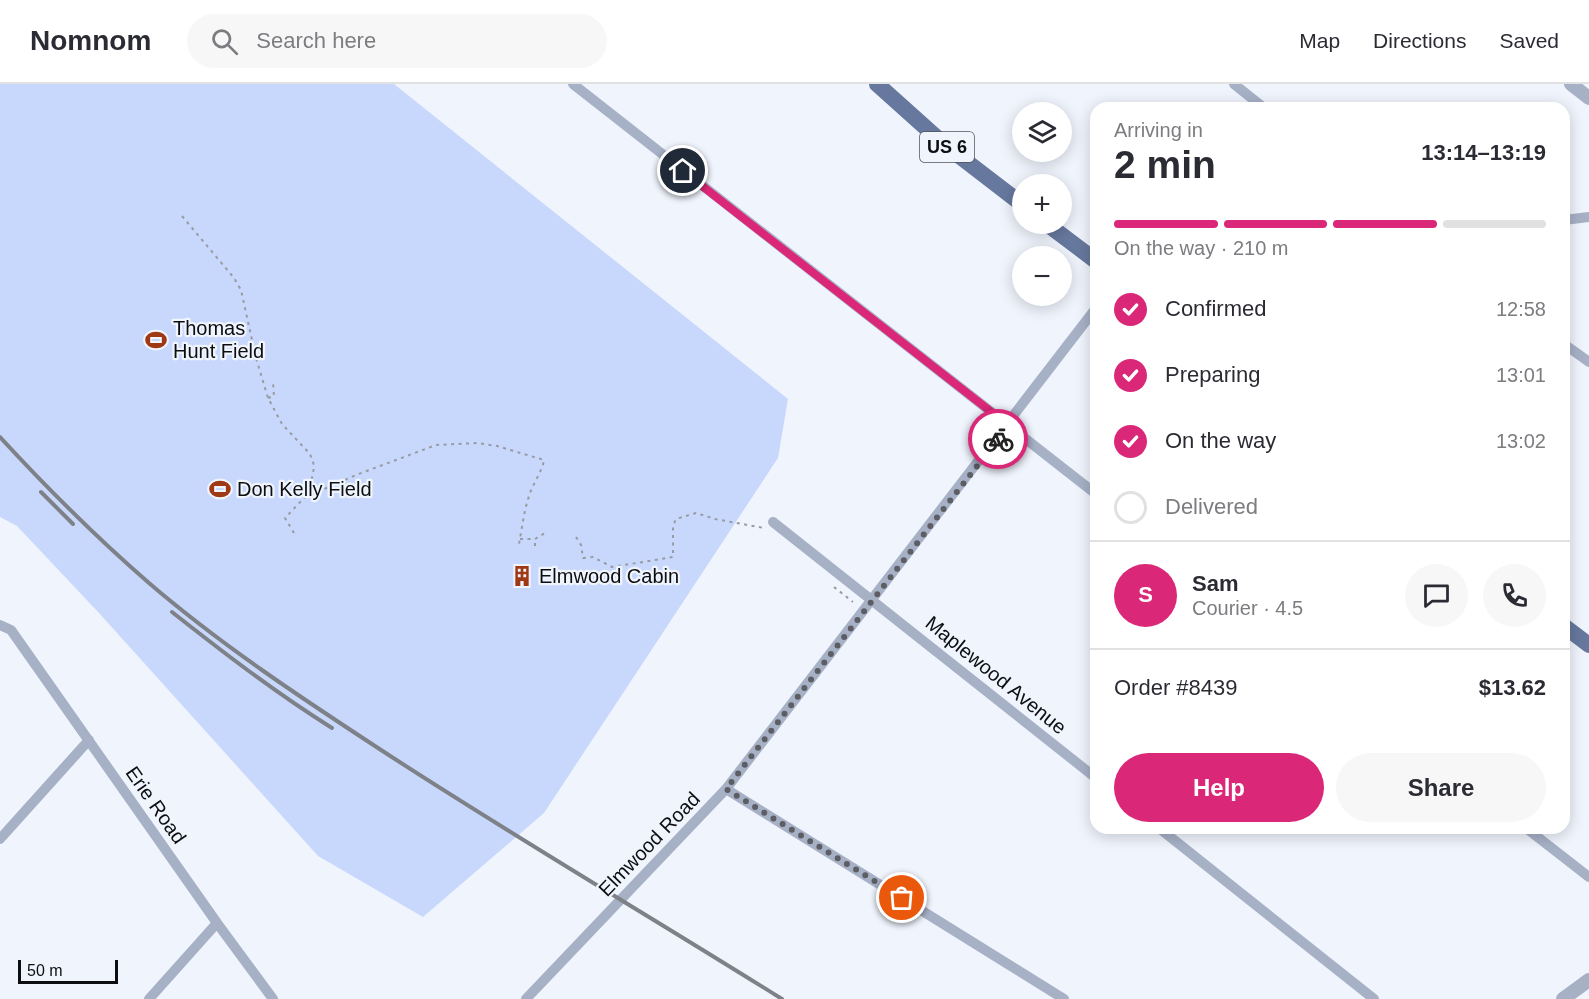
<!DOCTYPE html>
<html lang="en">
<head>
<meta charset="utf-8">
<style>
  body { margin:0; font-family:Arial,sans-serif; background:#f7f7f7; color:#2b2b33; height:100vh; display:flex; flex-direction:column; font-size:22px; white-space:nowrap }
  * { box-sizing:border-box; margin:0 }
  p { font-size:20px; color:#7c7c81 }
  .icon { flex:none; width:33px; height:33px; fill:none; stroke:currentColor; stroke-width:2; stroke-linecap:round; stroke-linejoin:round }
  .map { position:relative; flex:1; overflow:hidden }
  .details { position:absolute; left:1090px; top:18px; width:480px; height:732px; display:flex; flex-direction:column; background:#fff; border-radius:18px; box-shadow:0 3px 15px #0003 }
  .details>* { flex:none }
  .buttons { position:absolute; left:1012px; top:18px; display:grid; gap:12px }
  .buttons a { display:grid; place-items:center; width:60px; height:60px; border-radius:50%; background:#fff; box-shadow:0 3px 15px #0003; font-size:30px }
  .scale { position:absolute; left:18px; bottom:15px; width:100px; box-sizing:border-box; padding-left:6px; border:3px solid #0c0e11; border-top:0; font-size:16px; line-height:21px; white-space:nowrap; color:#0c0e11; -webkit-text-stroke:4px #f0f4fd; paint-order:stroke }
  .pin { position:absolute; display:grid; place-items:center; width:51px; height:51px; color:#fff; margin:-26px; border:3px solid #fff; border-radius:50%; box-shadow:0 2px 6px #0007 }
  .courier { position:absolute; display:grid; place-items:center; width:60px; height:60px; margin:-30px; border:4px solid #db2777; border-radius:50%; background:#fff; color:#222; box-shadow:0 2px 8px #0007 }
  .head em { font-style:normal; font-weight:600 }
  .head div { display:flex; flex-direction:column-reverse }
  .head { display:flex; align-items:center; justify-content:space-between; height:102px; padding:0 24px }
  h1 { font-size:39px; font-weight:600; line-height:45px }
  .bar { display:grid; grid-template-columns:repeat(4,1fr); gap:9px 6px; align-content:center; height:72px; padding:0 24px }
  .bar i { height:8px; border-radius:4px; background:#e1e1e2 }
  .bar .current { background:#db2777 }
  .bar p { grid-column:span 4 }
  .line { display:flex; align-items:center; gap:15px; padding:0 24px; border-top:2px solid #e1e1e2 }
  .line div { flex:1 }
  .round { display:grid; place-items:center; flex:none; width:63px; height:63px; border-radius:32px; background:#f7f7f7 }
  ol { padding:0 24px; list-style:none }
  li { display:flex; align-items:center; gap:18px; height:66px }
  li p { margin-inline-start:auto }
  li .icon { padding:6px; border-radius:50%; background:#db2777; color:#fff; stroke-width:4 }
  li:last-child { color:#7c7c81 }
  li i { width:33px; height:33px; border:3px solid #e1e1e2; border-radius:50% }
  .primary-button { display:flex; gap:12px; margin-top:auto; padding:12px 24px }
  .primary-button a { flex:1; height:69px; border-radius:36px; background:#db2777; color:#fff; font-size:24px; font-weight:600; line-height:69px; text-align:center }
  .primary-button a+a { background:#f7f7f7; color:#2b2b33 }
  header { display:flex; align-items:center; gap:36px; box-sizing:border-box; height:84px; padding:0 30px; background:#fff; border-bottom:2px solid #e1e1e2 }
  header strong { font-size:28px }
  nav { display:flex; gap:33px; margin-inline-start:auto; font-size:21px }
  .search { width:420px; height:54px; background:#f7f7f7; display:flex; align-items:center; gap:15px; box-sizing:border-box; padding:0 21px; border-radius:33px; color:#7c7c81; font-size:22px }
  .map>svg:first-child { display:block }
</style>
</head>
<body>
<header>
<strong>Nomnom</strong>
<div class="search"><svg class="icon" aria-label="search" viewBox="0 0 24 24"><circle cx="10" cy="10" r="6"/><path d="M15 15l6 6"/></svg>Search here</div>
<nav><a>Map</a><a>Directions</a><a>Saved</a></nav>
</header>
<div class="map">
<svg width="1589" height="915" viewBox="0 0 1589 915">
  <rect width="100%" height="100%" fill="#f0f4fd"/>
  <path fill="#c8d8fc" d="M0,0H394L788,315L778,374L544,729L423,833L318,772L99,529L17,442L0,433Z"/>
  <g fill="none" stroke-linecap="round" stroke-linejoin="round">
    <path stroke="#989ba2" stroke-width="2" stroke-dasharray="3 4.5" stroke-linecap="butt" d="M182,132L234,194L241,206L256,274L268,314L282,340L310,370L314,381L313,391L304,414
      M268,314L274,312L273,298
      M294,449L285,434L304,414L356,391L436,361L477,359L497,362L544,376C542,388 533,399 529,412C524,427 522,444 519,460
      M576,453L581,461L583,474L593,473L612,483L673,473V442L676,435L696,429L715,435L764,444
      M520,455H535L545,449
      M535,462V455
      M834,503L853,518"/>
    <path stroke="#a7b1c6" stroke-width="10" d="M573,0L1096,410
      M1234,0L1264,24
      M1564,136L1589,133
      M1564,260L1589,278
      M773,438L1096,694
      M0,541L11,546L217,839L273,915
      M726,705L1064,915
      M1159,744L1374,915
      M1526,744L1589,793
      M0,755L89,656
      M149,915L217,839
      M526,915L726,705L1096,224"/>
    <path stroke="#a7b1c6" stroke-width="14" d="M1571,0L1589,14
      M1563,915L1589,896"/>
    <path stroke="#67789e" stroke-width="16" d="M877,0L945,61L1023,121
      M1047,140L1096,177
      M1564,542L1589,561"/>
    <path stroke="#7e8187" stroke-width="4" d="M0,353C47,404 97,454 149,499C220,560 300,613 378,664C511,751 648,831 782,915
      M41,408L73,440
      M172,528C224,569 276,609 332,644"/>
  </g>
  <g fill="none" stroke-linecap="round" stroke-linejoin="round">
    <path stroke="#5c5e64" stroke-width="6" stroke-dasharray="0 10.8" d="M902,814L726,705L998,355"/>
    <path stroke="#db2777" stroke-width="8" d="M683,87L1008,341L998,355"/>
  </g>
  <defs>
    <symbol id="stadium-bare" viewBox="-9 -9 18 18"><path d="M0-5a6.5 5 0 1 0 0 10a6.5 5 0 1 0 0-10ZM-3.5-1.8h7v3.6h-7Z" fill="#9f3814" stroke="#f0f4fd" stroke-width="2.5" paint-order="stroke"/></symbol>
    <symbol id="building-bare" viewBox="-9 -9 18 18"><path d="M-4-6H4V6H1V3H-1V6H-4ZM-2.5-4.3h1.7v1.8h-1.7ZM.8-4.3h1.7v1.8H.8ZM-2.5-1h1.7V.8h-1.7ZM.8-1h1.7V.8H.8Z" fill="#9f3814" stroke="#f0f4fd" stroke-width="2.5" paint-order="stroke"/></symbol>
  </defs>
  <g fill-rule="evenodd">
    <use href="#stadium-bare" x="141" y="241" width="30" height="30"/>
    <use href="#stadium-bare" x="205" y="390" width="30" height="30"/>
    <use href="#building-bare" x="507" y="477" width="30" height="30"/>
  </g>
  <g text-anchor="middle" stroke-width="4.5" stroke-linejoin="round" paint-order="stroke">
    <rect fill="#f0f4fd" stroke="#505358" stroke-width="1.5" x="920" y="48" width="54" height="30" rx="4.5"/>
    <g font-size="18" font-weight="bold" fill="#0c0e11">
      <text x="947" y="69">US 6</text>
    </g>
    <g font-size="20" fill="#0c0e11" stroke="#f0f4fd" text-anchor="start">
      <text x="173" y="251">Thomas<tspan x="173" dy="23">Hunt Field</tspan></text>
      <text x="237" y="412">Don Kelly Field</text>
      <text x="539" y="499">Elmwood Cabin</text>
    </g>
    <g font-size="20" fill="#0c0e11" stroke="#f0f4fd">
      <text transform="translate(996 591) rotate(39)" y="7">Maplewood Avenue</text>
      <text transform="translate(156 721) rotate(55)" y="7">Erie Road</text>
      <text transform="translate(649 760) rotate(-46)" y="7">Elmwood Road</text>
    </g>
  </g>
</svg>
<div class="buttons">
<a><svg class="icon" aria-label="layers" viewBox="0 0 24 24"><path d="M12 4l9 5-9 5-9-5zM3 14l9 5 9-5"/></svg></a>
<a>+</a>
<a>−</a>
</div>
<div class="scale">50 m</div>
<div class="pin" style="left:902px;top:814px;background:#ea580c"><svg class="icon" aria-label="bag" viewBox="0 0 24 24"><path d="M5 8h14l-1 12H6zM9 8a3 3 0 0 1 6 0"/></svg></div>
<div class="pin" style="left:683px;top:87px;background:#1f2937"><svg class="icon" aria-label="home" viewBox="0 0 24 24"><path d="M3 11l9-7 9 7M6 9v11h12V9"/></svg></div>
<div class="courier" style="left:998px;top:355px"><svg class="icon" aria-label="bike" viewBox="0 0 24 24"><circle cx="6" cy="16" r="4"/><circle cx="18" cy="16" r="4"/><path d="M6 16l4-8h5l3 8M10 8l3 8H6M13 5h3"/></svg></div>
<section class="details">
<div class="head"><div><h1>2 min</h1><p>Arriving in</p></div><em>13:14–13:19</em></div>
<div class="bar"><i class="current"></i><i class="current"></i><i class="current"></i><i></i><p>On the way · 210 m</p></div>
<ol>
<li><svg class="icon" aria-label="check" viewBox="0 0 24 24"><path d="M5 12l5 5 9-10"/></svg>Confirmed<p>12:58</p></li>
<li><svg class="icon" aria-label="check" viewBox="0 0 24 24"><path d="M5 12l5 5 9-10"/></svg>Preparing<p>13:01</p></li>
<li><svg class="icon" aria-label="check" viewBox="0 0 24 24"><path d="M5 12l5 5 9-10"/></svg>On the way<p>13:02</p></li>
<li><i></i>Delivered</li>
</ol>
<div class="line" style="height:108px"><b class="round" style="background:#db2777;color:#fff">S</b><div><b>Sam</b><p>Courier · 4.5</p></div><a class="round"><svg class="icon" aria-label="chat" viewBox="0 0 24 24"><path d="M4 5h16v11H9l-5 4z"/></svg></a><a class="round"><svg class="icon" aria-label="phone" viewBox="0 0 24 24"><path d="M5 4h4l2 5-3 2q2 4 5 5l2-3 5 2v4C11 20 4 13 5 4z"/></svg></a></div>
<div class="line" style="height:78px"><div>Order #8439</div><b>$13.62</b></div>
<div class="primary-button"><a>Help</a><a>Share</a></div>
</section>
</div>
</body>
</html>
